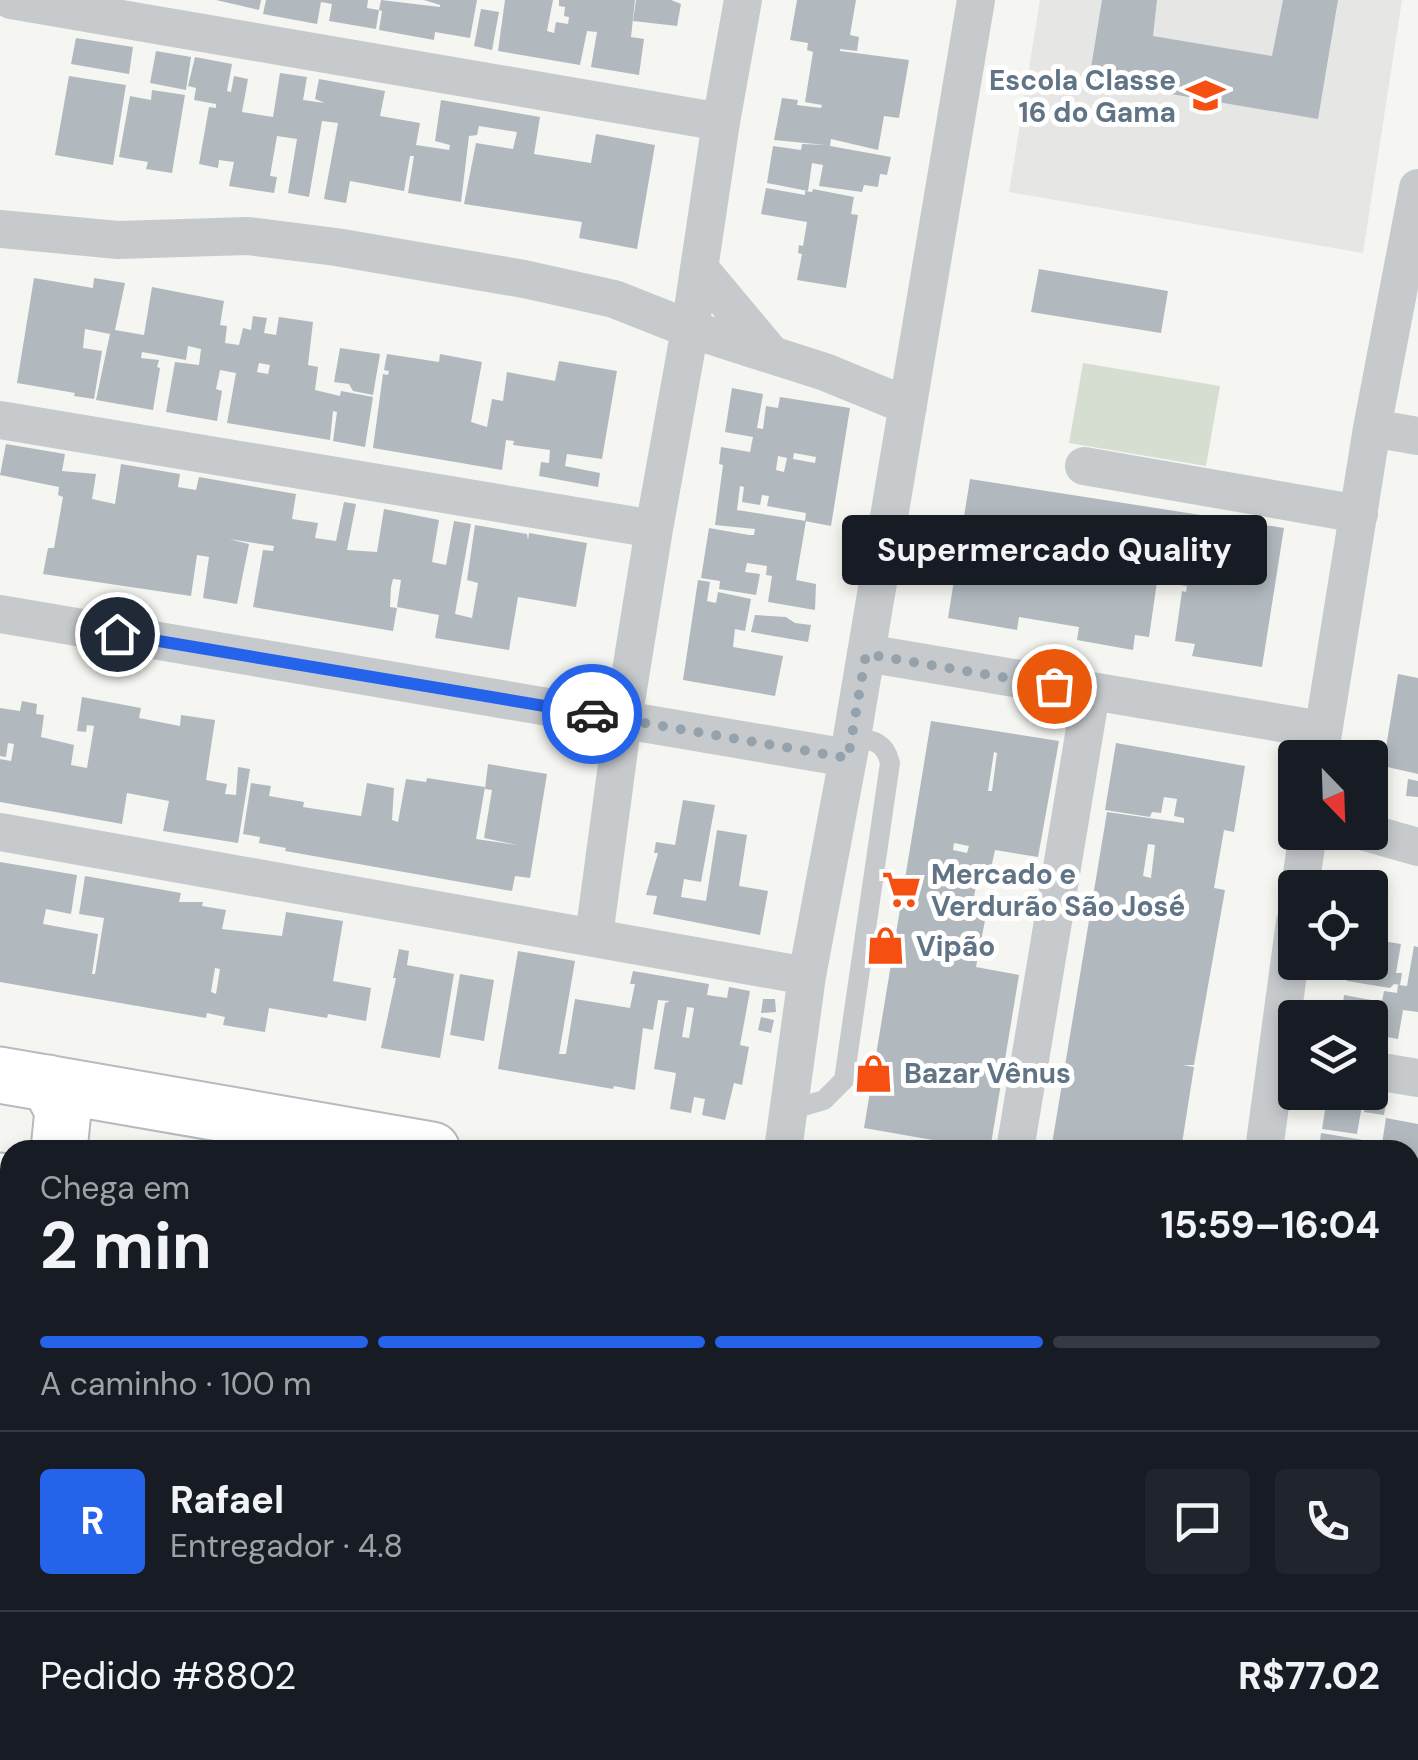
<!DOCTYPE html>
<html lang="pt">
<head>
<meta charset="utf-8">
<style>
  body { margin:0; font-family:"DM Sans",sans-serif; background:#20242c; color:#f1f3f6; height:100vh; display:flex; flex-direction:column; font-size:38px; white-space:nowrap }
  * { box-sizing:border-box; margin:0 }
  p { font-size:32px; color:#9ea1a6 }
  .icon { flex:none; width:55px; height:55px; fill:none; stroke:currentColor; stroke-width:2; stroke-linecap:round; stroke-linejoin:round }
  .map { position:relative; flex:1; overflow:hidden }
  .panel { position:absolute; left:0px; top:1140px; width:1420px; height:620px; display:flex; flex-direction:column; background:#171b24; border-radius:30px 30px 0 0; box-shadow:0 5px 15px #0003 }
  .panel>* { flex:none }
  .needle { width:65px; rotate:157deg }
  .tools { position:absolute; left:1278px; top:740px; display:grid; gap:20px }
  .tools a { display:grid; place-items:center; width:110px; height:110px; border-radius:10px; background:#171b24; box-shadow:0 5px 15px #0003; font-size:50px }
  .pin { position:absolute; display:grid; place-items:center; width:85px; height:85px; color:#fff; margin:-42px; border:5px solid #fff; border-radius:50%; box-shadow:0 2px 10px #0007 }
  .courier { position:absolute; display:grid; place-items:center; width:100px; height:100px; margin:-50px; border:8px solid #2563eb; border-radius:50%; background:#fff; color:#222; box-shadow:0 2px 12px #0007 }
  .bubble { position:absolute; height:70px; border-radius:10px; background:#171b24; box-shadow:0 5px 15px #0003; font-size:32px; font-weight:700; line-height:70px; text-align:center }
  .head em { font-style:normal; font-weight:700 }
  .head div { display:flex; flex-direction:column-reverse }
  .head { display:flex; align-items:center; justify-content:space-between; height:170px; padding:0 40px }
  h1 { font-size:65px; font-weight:700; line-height:75px }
  .bar { display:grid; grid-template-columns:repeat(4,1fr); gap:15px 10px; align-content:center; height:120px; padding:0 40px }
  .bar i { height:12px; border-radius:8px; background:#363941 }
  .bar .on { background:#2563eb }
  .bar p { grid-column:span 4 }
  .line { display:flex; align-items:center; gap:25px; padding:0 40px; border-top:2px solid #363941 }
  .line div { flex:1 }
  .round { display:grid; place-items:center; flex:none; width:105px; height:105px; border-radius:10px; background:#20242c }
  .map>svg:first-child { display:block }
</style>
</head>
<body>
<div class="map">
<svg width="1418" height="1760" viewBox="0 0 1418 1760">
  <rect width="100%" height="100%" fill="#f5f6f1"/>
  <path fill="#e6e7e4" d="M1040,0H1402L1363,253L1009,192Z"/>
  <path fill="#d6ded2" d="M1083,363L1220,386L1206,466L1069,443Z"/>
  <path fill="#b1b9be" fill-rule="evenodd" d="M216,0H261L259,10Z
    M266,0H368L367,8L379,10L381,0L440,7V5L424,0H477L470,38L435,32L434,40L379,30L382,11L379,10L376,29L329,21L332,4L321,2L317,24L263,14Z
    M505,0H553L547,31L554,33L556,22L568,24L569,17L564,16L565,7L559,6V0H635L631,37L644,39L639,75L591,67L597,32L587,31L580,65L498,51Z
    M636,0H671L681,4L677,26L633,21Z
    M797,0H856L850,35L859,37L857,51L840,49V51L909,60L899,118L884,116L878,150L831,139L830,146L891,157L887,175L880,174L878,187L864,185L862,192L819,186L823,165L812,163L808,191L767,183L773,146L801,150L802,144L826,145L774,140L782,98L798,100L797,105L821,108L822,105L805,102L813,52L807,50L808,43L790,40Z
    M1102,0H1157L1153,36L1272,56L1283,0H1338L1318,119L1089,80Z
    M481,9L499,12L492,50L474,46Z
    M76,38L133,47L129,74L71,64Z
    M156,51L191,57L186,90L150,83Z
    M195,57L232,64L227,91L231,92L234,76L248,79L242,112L273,117L280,73L307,77L303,100L325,103L315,99L319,79L385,91L380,116L420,123L416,145L449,150L450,145L435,141L441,100L540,117L534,154L591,163L596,134L655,145L637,249L579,238L582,222L464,204L476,143L513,149L517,132L479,126L477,135L469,136L461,202L408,193L414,156H410L404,191L350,181L346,203L324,199L338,123L322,121L309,197L288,193L297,139L277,136L270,176L277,177L274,193L229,186L234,162L219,160L218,168L199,164L209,107L216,108V104L194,100L196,88L188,86Z
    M69,76L126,85L113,165L55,155Z
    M152,90L185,95L172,173L146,169L148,162L119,157L130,96L151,100Z
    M766,188L805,195V191L812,192L813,189L854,197L851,214L858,215L846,288L797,280L802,254L798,253L799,245L803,246L807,222L761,214Z
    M1039,269L1168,291L1161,333L1031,312Z
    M34,278L93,288L94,278L125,283L115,330L144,335L152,287L224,301L220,325L227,326L225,343L239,345L243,328L251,330L253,316L267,318L264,333L276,335L279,317L313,322L308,365L318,367L315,390L340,396L341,391L373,397L365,447L333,441L337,412L333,411L330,440L227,423L236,373L220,370L216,389L222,391L217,421L166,412L175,362L199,365L201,349L188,346L186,360L142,352L141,358L159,360L157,367L160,368L153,410L96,400L110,334L85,329L83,348L102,351L94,399L74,396L75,393L17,383ZM259,363L270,365L268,374L257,372Z
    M340,348L380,354L373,395L353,391L349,384L334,382Z
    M387,354L439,362L440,354L482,362L471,422L487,427L492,399L503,401L507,372L555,381L559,361L617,371L602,459L567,454L565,466L600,473L598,487L539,476L541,462L549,463L550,450L513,445L514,441L506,440L502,470L373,448L383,374L388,375L389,371L384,370Z
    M732,388L763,394L757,428L763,429L766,406L778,408L780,397L850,408L831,526L805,521L806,513L767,506L769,496L762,495L760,505L742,502L744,487L740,486L737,510L806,521L796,580L816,584L815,610L768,602L772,576L766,575L767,566L747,563L745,572L760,574L756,595L719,589L720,581L701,578L709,528L749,535H754L755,529L715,525L723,465L719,464L721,447L750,452L753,437L725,432ZM794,453L816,457L815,463L793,459ZM778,456L787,458L784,472L776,470Z
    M6,444L65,454L62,471L96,474L92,499L115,504L121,464L180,474L178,487L196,490L199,477L296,494L292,519L318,523L315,538L336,541L344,502L356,504L347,550L377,552L384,509L439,520L432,562L446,565L454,521L471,524L455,614L472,618L478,583L467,580L475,525L527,534L528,540L529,533L587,543L576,607L518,597L509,650L435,638L439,615L397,607L401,580L393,579L391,587L390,607L397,608L393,631L253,607L263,550L273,551L274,546L229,539L249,544L237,604L203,598L209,557L197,555L191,596L43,574L48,548H54L63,497L58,495L59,487L0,475Z
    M970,479L1284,528L1262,667L1192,656L1195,644L1175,641L1182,591L1186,592L1187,586L1157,582L1149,637L1135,635L1133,650L1077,640L1079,627L1019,617L1017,630L948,618Z
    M698,580L710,582L707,601L716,603L718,592L751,599L745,631L735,629L733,647L783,656L775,696L683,680Z
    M755,615L786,617L795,623L811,625L808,642L751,632Z
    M1398,674L1418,678V774L1383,766Z
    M82,697L141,708L139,718L180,726L181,715L215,720L206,780L227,784L225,794L236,795L238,767L250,769L238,843L163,831L169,801L127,793L122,824L0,802V759L11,761L14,744L8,743L6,757L0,756V708L20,711L22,701L37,704L36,714L44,715L41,737L74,745L71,765L87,768L94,726L87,725L86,732L77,731Z
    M931,721L1059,741L1038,857L995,850L989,878L978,876L972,907L987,910L976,967L1019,975L990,1150L864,1128ZM994,752L997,753L992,791H988ZM954,843L969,846L967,853L953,850Z
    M1116,743L1245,766L1234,832L1224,830L1214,888L1225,890L1194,1065H1183L1194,1067L1181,1150H1051L1107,812L1184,823V818L1174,816L1177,799L1164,797L1161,813L1152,812L1150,817L1105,810ZM1148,844L1155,845L1151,878L1143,876Z
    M488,764L547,774L530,878L515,876L512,891L285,851L286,848L259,843L260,837L243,834L251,783L271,786L269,796L304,802L303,807L361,816L367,783L394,788L392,820L398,822L406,779L426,782L427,778L485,787L476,839L517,845L484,838L492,790L485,789Z
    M1408,779L1418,781V797L1406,796Z
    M683,800L715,805L701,882L684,879L681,897L706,901L717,830L747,835L739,886L768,891L760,935L653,914L657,896L646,895L658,853H654L656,842L675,845Z
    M0,862L77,875L71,914L46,909L43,924L98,934L92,974H95L104,918L79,914L85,876L181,893L179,902H203L202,906L226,910L222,929L282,936L286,912L343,921L333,981L371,988L366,1021L328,1014L327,1018L269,1008L265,1032L223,1025L225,1017L207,1013L206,1018L0,982ZM215,968L220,969L216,994L211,992Z
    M1370,939L1401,944L1396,973H1402L1400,985L1394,984L1390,988L1347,981L1350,962H1370Z
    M1414,946L1418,947V1012L1403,1010L1398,1039L1370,1034V1018H1341L1344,995L1382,1002L1384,991L1397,993L1398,985L1407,986Z
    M399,949L409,951L407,965L454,974L440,1058L381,1048L396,978H393Z
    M518,951L575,961L559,1054H566L575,999L630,1008L635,984H630L633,971L709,984L707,995L727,998L729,987L750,991L740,1045L749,1047L742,1085L734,1083L725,1120L702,1115L705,1099L694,1097L691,1113L670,1109L676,1073L654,1069L665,1003L670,1001L658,1000L653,1030L643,1028L635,1090L614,1086L613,1089L498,1069ZM687,1007L694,1008L689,1038L682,1037Z
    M460,974L494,980L484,1041L450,1035Z
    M763,999H775L776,1012L761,1013Z
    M761,1017L774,1020L771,1033L758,1030Z
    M1328,1092L1387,1097L1384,1115L1364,1112L1365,1105H1362L1357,1134L1322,1129Z
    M1386,1118L1418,1124V1201L1410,1200V1150H1381Z
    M1321,1133L1375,1142L1374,1150H1319Z
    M0,1212L10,1213V1237L0,1235Z
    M0,1369L10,1371V1466L0,1465L3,1418L0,1417Z
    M0,1472L10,1474V1610L0,1608Z
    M1410,1609L1418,1610L1412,1657L1418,1658V1760H1380L1381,1750H1410Z
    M0,1655L10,1656V1743L5,1742L2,1757Z
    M42,1750H132L131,1760H40Z
    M156,1750H290L288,1760H208V1756L190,1752L189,1760H155Z
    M345,1750H478L476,1760H344Z
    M842,1750H919L918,1760H889Z
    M962,1750H1096L1094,1760H960Z
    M1115,1750H1213L1211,1760H1113Z
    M1337,1750H1373L1371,1760H1336Z"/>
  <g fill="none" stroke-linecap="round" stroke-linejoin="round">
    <defs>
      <path id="primary" d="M0,1075L432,1150
        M48,1083L63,1110L59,1150
        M0,1181L10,1183
        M1410,1320L1418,1321
        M1410,1404L1418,1405"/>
    </defs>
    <use href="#primary" stroke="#b7bbbf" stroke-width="59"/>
    <path stroke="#c7cacd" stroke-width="20" d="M787,1111L824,1100L844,1080L890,763C885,741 872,740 852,737"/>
    <path stroke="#c7cacd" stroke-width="38" d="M11,0L721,122L690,329L654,529
      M721,122L743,0
      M0,229L118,240L248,236L336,247L524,279L614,299L690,329L825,372L908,406
      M699,268L771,354
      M0,420L654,529L623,720L594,936
      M1372,428L1418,436
      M1084,466L1359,514
      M0,614L848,758
      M866,653L1322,730
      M1319,758L1372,428L1418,188
      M0,832L807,976
      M1365,832L1418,847
      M1300,888L1308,832
      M1370,1070L1418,1078
      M783,1150L807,976L852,737L976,0
      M1015,1150L1091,693
      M1264,1150L1295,922
      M0,1342L10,1344
      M1410,1584L1418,1585
      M0,1634L10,1636
      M681,1750L729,1756
      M317,1760L318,1750
      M495,1760L501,1750
      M939,1760L941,1750
      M1276,1760L1277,1750"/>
    <use href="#primary" stroke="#fff" stroke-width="55"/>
  </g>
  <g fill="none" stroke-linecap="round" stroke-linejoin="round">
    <path stroke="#95a2ab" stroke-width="10" stroke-dasharray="0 18" d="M592,714L848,758L866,654L1054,686"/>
    <path stroke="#2563eb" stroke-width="12" d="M117,634L592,714"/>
  </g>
  <defs>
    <symbol id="school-bare" viewBox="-9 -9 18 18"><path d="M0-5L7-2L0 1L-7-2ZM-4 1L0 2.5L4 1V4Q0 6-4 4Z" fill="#f54f12" stroke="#fff" stroke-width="2.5" paint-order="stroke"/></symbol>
    <symbol id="supermarket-bare" viewBox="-9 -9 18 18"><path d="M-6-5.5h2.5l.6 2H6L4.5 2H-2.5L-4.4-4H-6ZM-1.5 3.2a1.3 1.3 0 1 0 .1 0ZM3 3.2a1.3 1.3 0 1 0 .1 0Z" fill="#f54f12" stroke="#fff" stroke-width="2.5" paint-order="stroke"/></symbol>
    <symbol id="shop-bare" viewBox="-9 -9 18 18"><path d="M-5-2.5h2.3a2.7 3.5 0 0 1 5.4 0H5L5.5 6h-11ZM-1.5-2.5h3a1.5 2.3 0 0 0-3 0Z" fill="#f54f12" stroke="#fff" stroke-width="2.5" paint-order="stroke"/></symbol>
  </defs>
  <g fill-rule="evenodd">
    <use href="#school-bare" x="1178" y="68" width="55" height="55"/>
    <use href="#supermarket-bare" x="874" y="862" width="55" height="55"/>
    <use href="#shop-bare" x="858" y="918" width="55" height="55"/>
    <use href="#shop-bare" x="846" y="1046" width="55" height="55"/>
  </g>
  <g text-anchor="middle" stroke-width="10" stroke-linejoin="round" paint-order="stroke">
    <g font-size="28" font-weight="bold" fill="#617485" stroke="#fff" text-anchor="start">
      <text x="1176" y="90" text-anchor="end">Escola Classe<tspan x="1176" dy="32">16 do Gama</tspan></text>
      <text x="931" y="884">Mercado e<tspan x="931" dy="32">Verdurão São José</tspan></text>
      <text x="916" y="956">Vipão</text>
      <text x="904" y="1083">Bazar Vênus</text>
    </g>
  </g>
</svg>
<div class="tools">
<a><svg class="needle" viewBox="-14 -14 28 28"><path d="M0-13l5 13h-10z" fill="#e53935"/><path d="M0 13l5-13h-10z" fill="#9ea1a6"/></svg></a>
<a><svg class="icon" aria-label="locate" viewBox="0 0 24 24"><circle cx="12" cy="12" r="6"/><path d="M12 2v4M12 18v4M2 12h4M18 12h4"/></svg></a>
<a><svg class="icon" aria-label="layers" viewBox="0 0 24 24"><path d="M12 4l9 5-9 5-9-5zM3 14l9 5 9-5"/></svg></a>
</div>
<div class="pin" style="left:1054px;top:686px;background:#ea580c"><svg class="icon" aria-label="bag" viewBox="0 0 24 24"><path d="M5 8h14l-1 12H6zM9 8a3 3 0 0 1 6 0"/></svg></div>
<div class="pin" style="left:117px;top:634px;background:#1f2937"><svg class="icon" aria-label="home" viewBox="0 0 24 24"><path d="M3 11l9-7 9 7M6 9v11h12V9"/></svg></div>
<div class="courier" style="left:592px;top:714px"><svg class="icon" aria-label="car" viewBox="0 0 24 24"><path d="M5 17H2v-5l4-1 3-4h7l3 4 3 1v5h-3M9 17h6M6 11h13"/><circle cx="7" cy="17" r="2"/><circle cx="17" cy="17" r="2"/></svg></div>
<div class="bubble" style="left:842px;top:515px;width:425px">Supermercado Quality</div>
<section class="panel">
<div class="head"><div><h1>2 min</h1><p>Chega em</p></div><em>15:59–16:04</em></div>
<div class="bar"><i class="on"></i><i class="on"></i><i class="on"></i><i></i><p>A caminho · 100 m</p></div>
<div class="line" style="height:180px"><b class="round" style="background:#2563eb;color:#fff">R</b><div><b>Rafael</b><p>Entregador · 4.8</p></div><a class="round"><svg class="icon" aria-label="chat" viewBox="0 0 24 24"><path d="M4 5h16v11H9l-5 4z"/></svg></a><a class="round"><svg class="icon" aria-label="phone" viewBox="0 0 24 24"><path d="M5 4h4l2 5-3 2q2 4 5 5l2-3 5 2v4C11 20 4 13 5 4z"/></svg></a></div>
<div class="line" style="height:130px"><div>Pedido #8802</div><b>R$77.02</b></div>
</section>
</div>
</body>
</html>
